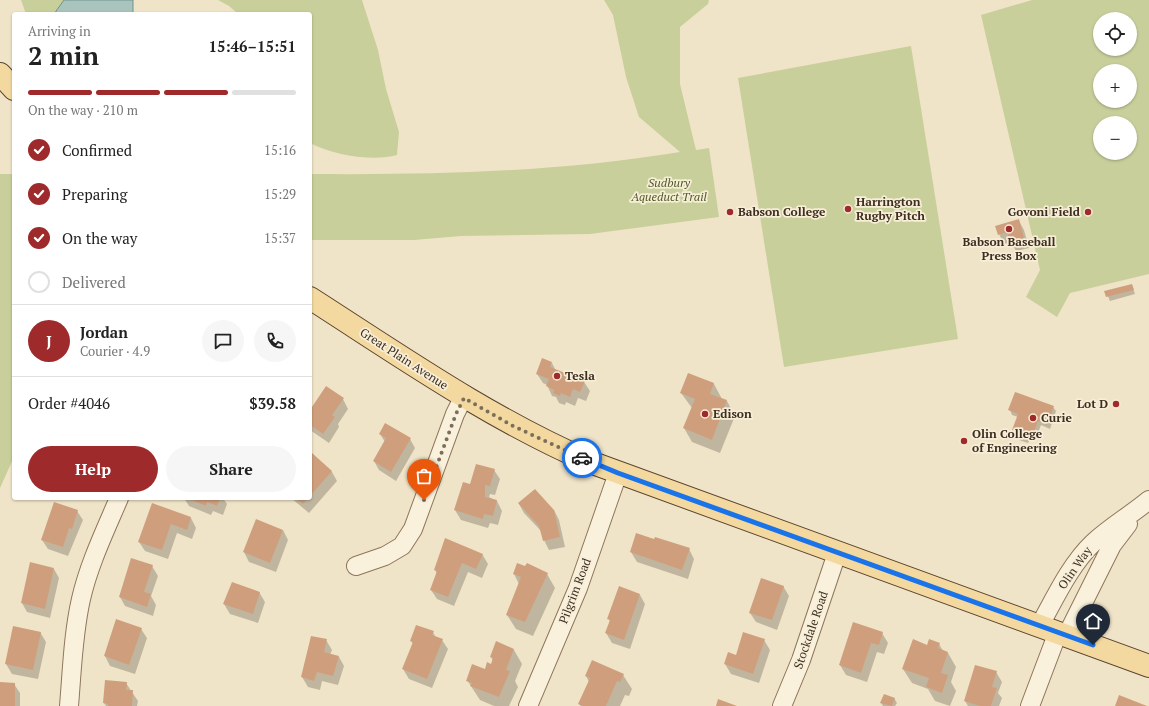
<!DOCTYPE html>
<html lang="en">
<head>
<meta charset="utf-8">
<style>
  body { margin:0; font-family:"PT Serif",serif; background:#f6f6f6; color:#222; height:100vh; display:flex; flex-direction:column; font-size:15px; white-space:nowrap }
  * { box-sizing:border-box; margin:0 }
  p { font-size:13px; color:#767676 }
  .icon { flex:none; width:22px; height:22px; fill:none; stroke:currentColor; stroke-width:2; stroke-linecap:round; stroke-linejoin:round }
  .map { position:relative; flex:1; overflow:hidden }
  .panel { position:absolute; left:12px; top:12px; width:300px; height:488px; display:flex; flex-direction:column; background:#fff; border-radius:4px; box-shadow:0 1px 3px #0004 }
  .panel>* { flex:none }
  .buttons { position:absolute; left:1093px; top:12px; display:grid; gap:8px }
  .buttons a { display:grid; place-items:center; width:44px; height:44px; border-radius:50%; background:#fff; box-shadow:0 1px 3px #0004; font-size:20px }
  .pin { position:absolute; display:grid; place-items:center; width:34px; height:34px; color:#fff; margin:-41px -17px; border-radius:50% 50% 50% 0; rotate:-45deg; box-shadow:0 0 4px #0007 }
  .pin .icon { rotate:45deg }
  .courier { position:absolute; display:grid; place-items:center; width:40px; height:40px; margin:-20px; border:3px solid #1a73e8; border-radius:50%; background:#fff; color:#222; box-shadow:0 1px 5px #0007 }
  .summary em { font-style:normal; font-weight:800 }
  .summary div { display:flex; flex-direction:column-reverse }
  .summary { display:flex; align-items:center; justify-content:space-between; height:68px; padding:0 16px }
  h1 { font-size:26px; font-weight:800; line-height:30px }
  .bar { display:grid; grid-template-columns:repeat(4,1fr); gap:6px 4px; align-content:center; height:48px; padding:0 16px }
  .bar i { height:5px; border-radius:3px; background:#e0e0e0 }
  .bar .selected { background:#9e2a2b }
  .bar p { grid-column:span 4 }
  .line { display:flex; align-items:center; gap:10px; padding:0 16px; border-top:1px solid #e0e0e0 }
  .line div { flex:1 }
  .round { display:grid; place-items:center; flex:none; width:42px; height:42px; border-radius:21px; background:#f6f6f6 }
  ol { padding:0 16px; list-style:none }
  li { display:flex; align-items:center; gap:12px; height:44px }
  li p { margin-inline-start:auto }
  li .icon { padding:4px; border-radius:50%; background:#9e2a2b; color:#fff; stroke-width:4 }
  li:last-child { color:#767676 }
  li i { width:22px; height:22px; border:2px solid #e0e0e0; border-radius:50% }
  .primary-button { display:flex; gap:8px; margin-top:auto; padding:8px 16px }
  .primary-button a { flex:1; height:46px; border-radius:24px; background:#9e2a2b; color:#fff; font-size:16px; font-weight:800; line-height:46px; text-align:center }
  .primary-button a+a { background:#f6f6f6; color:#222 }
  .map>svg:first-child { display:block }
</style>
</head>
<body>
<div class="map">
<svg width="1149" height="706" viewBox="0 0 1149 706">
  <rect width="100%" height="100%" fill="#f0e4c8"/>
  <path fill="#c9cf9b" fill-rule="evenodd" d="M21,0H64L54,14H26Z
    M218,0H362L378,50L386,89L399,132L397,155C373,162 333,155 310,143V14H238L229,6Z
    M604,0H709L708,4L680,27V84L696,150L709,148L719,217L590,234L461,236L414,240H310V174C434,175 558,172 680,152L639,117L626,77L613,15Z
    M1032,0H1149V274L1070,293L1057,317L1026,297L1040,270L981,15ZM1100,19H1130V49H1100ZM1100,71H1130V101H1100ZM1100,123H1130V153H1100Z
    M911,46L958,339L784,367L738,78Z
    M0,174H14V457L0,488Z"/>
  <path fill="#a9c4bc" stroke="#6f938a" d="M64,0H133V14H54Z"/>
  <path fill="#0003" d="M1019,221L1024,230L1029,248L1016,251L1011,242L1004,244L999,234Z
    M1132,285L1135,294L1110,301L1106,292Z
    M552,363L556,371L584,382L590,391L586,401L578,398L575,406L566,402L565,405L559,403L556,397L552,396L547,385L543,383L537,374Z
    M689,374L714,384L722,399L727,401L735,416L720,453L692,442L684,428L692,408L681,393Z
    M343,399L348,409L338,424L339,427L329,443L310,430V412Z
    M1053,407L1056,411L1050,429L1041,425L1035,441L1030,439L1028,443L1019,440L1013,430L1018,417L1012,415L1010,410Z
    M380,434L410,439L415,448L396,481L379,470L374,461L385,442Z
    M313,455L332,472L337,481L309,513L291,498H310V458Z
    M494,470L500,479L495,495L490,494L489,497L497,501L502,511L498,525L490,523L488,528L461,520L455,510L471,485Z
    M184,498H223L227,504L223,515L213,511L211,515L189,506Z
    M519,504L554,510L559,520L565,547L549,550L544,540L541,531L524,513Z
    M153,505L191,518L196,528L192,539L177,533L168,559L145,551L139,542Z
    M77,511L83,520L68,556L48,549L42,540Z
    M283,530L288,540L276,572L249,562L244,552Z
    M689,549L694,559L688,579L637,562L631,552Z
    M482,554L488,564L482,578L468,572L454,606L437,599L431,590L437,574L435,570Z
    M152,566L158,576L151,596L156,605L153,616L125,606L120,597Z
    M54,569L59,578L50,618L27,612L22,603Z
    M514,574H547L555,588L533,636L516,629L507,615L519,584Z
    M783,586L789,596L777,630L756,622L750,613Z
    M259,592L265,602L258,623L230,614L224,604Z
    M640,595L645,604L630,649L612,643L606,633L610,622L609,619Z
    M117,620L141,629L147,638L135,674L110,666L105,656Z
    M40,632L46,642L38,679L12,674L6,664Z
    M433,632L436,638L442,640L448,649L432,688L409,679L403,669L413,644L411,641Z
    M882,633L888,643L884,654L877,652L867,682L846,675L840,665Z
    M326,640L332,650L330,655L339,657L344,666L338,685L322,681L320,690L308,687L302,677Z
    M764,640L770,650L759,683L731,674L725,664Z
    M939,644L943,651L948,653L956,667L951,682L956,691L950,706L935,701L928,689L912,683L903,669Z
    M514,650L522,664L515,681L518,687L509,706H494L480,700L467,680L492,665L493,661L491,657Z
    M996,672L1002,682L998,693L1002,698L999,706H968L965,701Z
    M623,675L632,689L629,696L625,695L620,706H581L579,704L589,682L586,676Z
    M0,683L14,684L20,693V706H0Z
    M126,683L138,701L137,706H106L104,703Z
    M894,698L897,703L895,706H883L881,703Z"/>
  <path fill="#cf9f7d" d="M1019,219L1024,238L1010,242L1007,232L998,235L995,226Z
    M1132,284L1134,290L1106,297L1104,291Z
    M542,358L552,362L550,367L585,381L580,392L573,389L570,397L561,393L560,396L553,393L554,390L546,386L549,379L536,374Z
    M688,373L714,383L710,394L727,400L712,440L683,428L695,399L680,393Z
    M326,386L344,398L332,415L335,417L323,434L310,425V410Z
    M1015,392L1054,406L1047,425L1038,421L1032,437L1027,435L1025,439L1015,436L1016,431L1012,430L1018,414L1008,410Z
    M385,423L411,438L391,472L373,461L386,438L379,434Z
    M312,453L332,471L310,496V456Z
    M476,464L495,469L490,486L485,485V497L497,500L493,516L484,514L483,519L454,510L463,482L470,484Z
    M535,489L554,510L560,537L543,541L539,526L518,503Z
    M187,498H220L217,506L207,502L206,506Z
    M295,498H308L303,504Z
    M54,502L78,510L72,529L69,528L63,547L41,540Z
    M152,503L191,517L187,530L171,524L162,550L138,542Z
    M256,519L283,530L270,563L243,552Z
    M636,533L654,539L655,537L690,548L682,570L630,552Z
    M445,538L483,554L476,569L462,563L448,597L430,590L437,571L434,570Z
    M131,558L153,565L144,592L151,594L147,607L119,597Z
    M30,562L54,568L45,609L21,603Z
    M517,563L525,566L527,563L548,573L525,622L506,615L521,577L513,574Z
    M761,578L784,586L772,620L749,613Z
    M232,582L260,592L253,614L223,604Z
    M619,586L640,594L624,640L605,633L610,620L607,619Z
    M116,619L142,628L129,665L104,656Z
    M853,622L883,632L879,645L871,643L861,673L839,665Z
    M416,625L434,631L432,635L443,639L427,679L402,669L413,642L410,641Z
    M13,626L41,632L33,670L5,664Z
    M743,632L765,639L753,674L724,664L728,652L736,655Z
    M311,636L327,639L324,652L339,656L333,676L317,672L314,681L301,677Z
    M913,639L927,645L929,639L940,643L938,648L948,652L941,673L948,675L942,693L926,687L929,678L902,669Z
    M496,641L514,649L506,670L510,671L499,697L470,686L472,683L466,681L472,664L485,669L487,662L491,664L493,658L490,657Z
    M592,660L624,674L620,682L617,681L606,706H583L578,704L590,678L585,676Z
    M975,665L997,671L992,687L997,688L991,706H980L964,701Z
    M105,680L127,682L126,690H133L132,706H108V704L103,703Z
    M0,682L15,683V706H0Z
    M884,694L895,698L892,706L880,703Z
    M1119,695L1147,706H1115Z
    M718,699L737,706H716Z"/>
  <g fill="none" stroke-linecap="round" stroke-linejoin="round">
    <defs>
      <path id="minor" d="M356,566L385,556L402,546L413,529L455,414L463,398
        M1040,625C1055,598 1070,565 1093,543C1110,527 1131,515 1149,500
        M1067,635L1112,545L1128,524
        M69,706C72,671 73,634 81,599C89,564 105,531 119,498
        M528,706L578,588L618,473
        M782,706L801,660L837,553
        M1030,706L1058,632"/>
      <path id="primary" d="M0,74L14,89
        M310,298C402,357 489,418 590,462L1149,666"/>
    </defs>
    <use href="#minor" stroke="#8d765c" stroke-width="20"/>
    <use href="#primary" stroke="#5b4430" stroke-width="24"/>
    <use href="#minor" stroke="#faf1dc" stroke-width="18"/>
    <use href="#primary" stroke="#f3d9a0" stroke-width="22"/>
  </g>
  <g fill="none" stroke-linecap="round" stroke-linejoin="round">
    <path stroke="#7c6e5b" stroke-width="4" stroke-dasharray="0 7.2" d="M424,500L456,414L464,398L513,426L582,458"/>
    <path stroke="#1a73e8" stroke-width="5" d="M582,458L618,473L1093,645"/>
  </g>
  <g fill="#9e2a2b" stroke="#f7eed8" stroke-width="1.5">
    <circle cx="848" cy="209" r="4"/>
    <circle cx="730" cy="212" r="4"/>
    <circle cx="1088" cy="212" r="4"/>
    <circle cx="1009" cy="229" r="4"/>
    <circle cx="557" cy="376" r="4"/>
    <circle cx="1116" cy="404" r="4"/>
    <circle cx="705" cy="414" r="4"/>
    <circle cx="1033" cy="418" r="4"/>
    <circle cx="964" cy="441" r="4"/>
  </g>
  <g text-anchor="middle" stroke-width="3.5" stroke-linejoin="round" paint-order="stroke">
    <g font-size="12" font-style="italic" fill="#4d5a26" stroke="#f7eed8">
      <text x="669" y="187">Sudbury<tspan x="669" dy="14">Aqueduct Trail</tspan></text>
    </g>
    <g font-size="12" font-weight="bold" fill="#3d2e20" stroke="#f7eed8" text-anchor="start">
      <text x="856" y="206">Harrington<tspan x="856" dy="14">Rugby Pitch</tspan></text>
      <text x="738" y="216">Babson College</text>
      <text x="1080" y="216" text-anchor="end">Govoni Field</text>
      <text x="1009" y="246" text-anchor="middle">Babson Baseball<tspan x="1009" dy="14">Press Box</tspan></text>
      <text x="565" y="380">Tesla</text>
      <text x="1108" y="408" text-anchor="end">Lot D</text>
      <text x="713" y="418">Edison</text>
      <text x="1041" y="422">Curie</text>
      <text x="972" y="438">Olin College<tspan x="972" dy="14">of Engineering</tspan></text>
    </g>
    <g font-size="12" fill="#3d2e20" stroke="#f7eed8">
      <text transform="translate(404 359) rotate(33)" y="4">Great Plain Avenue</text>
      <text transform="translate(1075 568) rotate(-55)" y="4">Olin Way</text>
      <text transform="translate(575 591) rotate(-69)" y="4">Pilgrim Road</text>
      <text transform="translate(811 630) rotate(-71)" y="4">Stockdale Road</text>
    </g>
  </g>
</svg>
<div class="buttons">
<a><svg class="icon" aria-label="locate" viewBox="0 0 24 24"><circle cx="12" cy="12" r="6"/><path d="M12 2v4M12 18v4M2 12h4M18 12h4"/></svg></a>
<a>+</a>
<a>−</a>
</div>
<div class="pin" style="left:424px;top:500px;background:#ea580c"><svg class="icon" aria-label="bag" viewBox="0 0 24 24"><path d="M5 8h14l-1 12H6zM9 8a3 3 0 0 1 6 0"/></svg></div>
<div class="pin" style="left:1093px;top:645px;background:#1f2937"><svg class="icon" aria-label="home" viewBox="0 0 24 24"><path d="M3 11l9-7 9 7M6 9v11h12V9"/></svg></div>
<div class="courier" style="left:582px;top:458px"><svg class="icon" aria-label="car" viewBox="0 0 24 24"><path d="M5 17H2v-5l4-1 3-4h7l3 4 3 1v5h-3M9 17h6M6 11h13"/><circle cx="7" cy="17" r="2"/><circle cx="17" cy="17" r="2"/></svg></div>
<section class="panel">
<div class="summary"><div><h1>2 min</h1><p>Arriving in</p></div><em>15:46–15:51</em></div>
<div class="bar"><i class="selected"></i><i class="selected"></i><i class="selected"></i><i></i><p>On the way · 210 m</p></div>
<ol>
<li><svg class="icon" aria-label="check" viewBox="0 0 24 24"><path d="M5 12l5 5 9-10"/></svg>Confirmed<p>15:16</p></li>
<li><svg class="icon" aria-label="check" viewBox="0 0 24 24"><path d="M5 12l5 5 9-10"/></svg>Preparing<p>15:29</p></li>
<li><svg class="icon" aria-label="check" viewBox="0 0 24 24"><path d="M5 12l5 5 9-10"/></svg>On the way<p>15:37</p></li>
<li><i></i>Delivered</li>
</ol>
<div class="line" style="height:72px"><b class="round" style="background:#9e2a2b;color:#fff">J</b><div><b>Jordan</b><p>Courier · 4.9</p></div><a class="round"><svg class="icon" aria-label="chat" viewBox="0 0 24 24"><path d="M4 5h16v11H9l-5 4z"/></svg></a><a class="round"><svg class="icon" aria-label="phone" viewBox="0 0 24 24"><path d="M5 4h4l2 5-3 2q2 4 5 5l2-3 5 2v4C11 20 4 13 5 4z"/></svg></a></div>
<div class="line" style="height:52px"><div>Order #4046</div><b>$39.58</b></div>
<div class="primary-button"><a>Help</a><a>Share</a></div>
</section>
</div>
</body>
</html>
